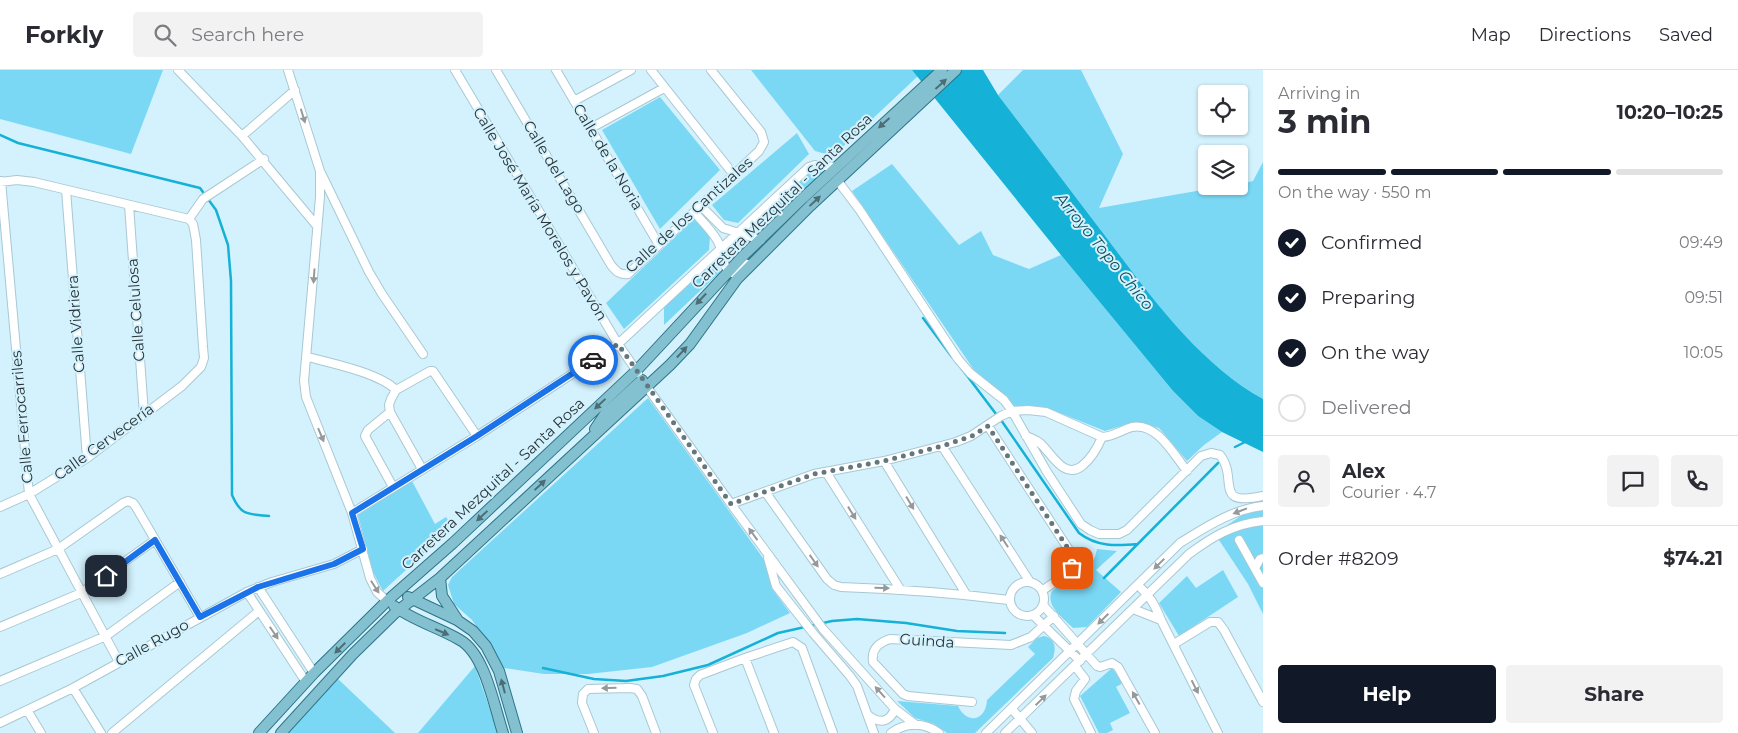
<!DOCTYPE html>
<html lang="en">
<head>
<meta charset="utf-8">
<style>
  body { margin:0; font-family:Montserrat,sans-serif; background:#f2f2f3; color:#2b2b33; height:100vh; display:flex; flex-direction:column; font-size:19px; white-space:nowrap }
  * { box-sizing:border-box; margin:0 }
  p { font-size:16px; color:#7c7c81 }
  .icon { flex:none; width:28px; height:28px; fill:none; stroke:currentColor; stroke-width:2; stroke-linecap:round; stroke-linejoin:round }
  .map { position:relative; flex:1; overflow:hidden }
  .side { display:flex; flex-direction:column; background:#fff; width:475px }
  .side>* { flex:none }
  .buttons { position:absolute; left:1198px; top:15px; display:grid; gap:10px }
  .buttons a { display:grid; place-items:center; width:50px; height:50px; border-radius:5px; background:#fff; box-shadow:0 1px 4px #0004; font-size:25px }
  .pin { position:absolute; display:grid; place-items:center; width:42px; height:42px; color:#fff; margin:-21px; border-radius:10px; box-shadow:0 2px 8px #0006 }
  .courier { position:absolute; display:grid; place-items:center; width:50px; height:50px; margin:-25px; border:4px solid #1a73e8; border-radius:50%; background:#fff; color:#222; box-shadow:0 1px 6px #0007 }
  .overview em { font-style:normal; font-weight:700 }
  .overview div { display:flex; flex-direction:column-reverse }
  .overview { display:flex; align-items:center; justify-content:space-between; height:85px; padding:0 15px }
  h1 { font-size:32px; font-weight:700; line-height:38px }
  .bar { display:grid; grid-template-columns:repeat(4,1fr); gap:8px 5px; align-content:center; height:60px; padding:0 15px }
  .bar i { height:6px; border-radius:4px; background:#e1e1e2 }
  .bar .on { background:#111827 }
  .bar p { grid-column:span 4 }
  .line { display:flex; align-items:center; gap:12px; padding:0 15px; border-top:1px solid #e1e1e2 }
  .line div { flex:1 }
  .round { display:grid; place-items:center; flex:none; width:52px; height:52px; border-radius:5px; background:#f2f2f3 }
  ol { padding:0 15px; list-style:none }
  li { display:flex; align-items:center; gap:15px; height:55px }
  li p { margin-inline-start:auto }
  li .icon { padding:5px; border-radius:50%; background:#111827; color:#fff; stroke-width:4 }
  li:last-child { color:#7c7c81 }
  li i { width:28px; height:28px; border:2px solid #e1e1e2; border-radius:50% }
  .button { display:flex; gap:10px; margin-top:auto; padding:10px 15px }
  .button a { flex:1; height:58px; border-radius:5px; background:#111827; color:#fff; font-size:20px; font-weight:700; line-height:58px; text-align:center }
  .button a+a { background:#f2f2f3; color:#2b2b33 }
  header { display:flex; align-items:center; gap:30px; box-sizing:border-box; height:70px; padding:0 25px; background:#fff; border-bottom:1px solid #e1e1e2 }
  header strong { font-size:24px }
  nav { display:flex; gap:28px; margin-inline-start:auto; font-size:18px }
  .search { width:350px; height:45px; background:#f2f2f3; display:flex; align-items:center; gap:12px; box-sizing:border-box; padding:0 18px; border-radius:5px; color:#7c7c81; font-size:19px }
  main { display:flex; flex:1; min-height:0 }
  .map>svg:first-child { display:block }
</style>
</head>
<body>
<header>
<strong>Forkly</strong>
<div class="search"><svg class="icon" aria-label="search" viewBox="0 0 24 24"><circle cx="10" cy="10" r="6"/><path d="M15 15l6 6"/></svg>Search here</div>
<nav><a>Map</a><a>Directions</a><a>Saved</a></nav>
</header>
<main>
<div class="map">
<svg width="1263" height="663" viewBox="0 0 1263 663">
  <rect width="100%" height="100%" fill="#d3f2fd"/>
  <path fill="#7bd8f5" d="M0,0H163L131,84L0,49Z
    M751,0H912L918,6L833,86L815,81Z
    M1023,0H1081L1123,84L1099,138L1225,116H1239V114L1253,111L1263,92V329C1199,294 1149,224 1106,167C1070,120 1034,72 998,25Z
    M660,27L720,100L660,159L602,60Z
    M797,63L809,84L738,153L724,150L712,135Z
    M892,94L959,175L981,161L993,185L1029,199L1061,185L1173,321L1198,346L1222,362L1204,375L1187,391L1159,358L1135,352L1105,361L1060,343L1038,336H1015L974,300L852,121Z
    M812,97L824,101L765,158L752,156Z
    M694,149L710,166L709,180L624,259L606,233Z
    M739,167L750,170L730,190L726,178Z
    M715,188L720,202L664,255V234Z
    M648,328L765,491L773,520L790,543L747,563L652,597L588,604H544L504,598L472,550L454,534L448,515L452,507Z
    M412,411L435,454L446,447L453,457L383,521L373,502L358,445Z
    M1263,430V544L1248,514L1215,464Z
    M1097,479L1117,481L1096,500L1121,522L1087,557L1073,558C1063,548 1045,536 1052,521L1091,493L1095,487Z
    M1223,500L1238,527L1179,566L1159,533L1187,506L1196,518Z
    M1044,566C1056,569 1056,578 1053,588L975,663H947L934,654L915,648L897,631L958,636C967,655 986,651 987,630L1035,584L1028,577L1037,568Z
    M475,596L498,663H418Z
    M1112,598L1123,613L1116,617L1130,643L1110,653L1113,660L1107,663H1099L1080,626Z
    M337,608L395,663H288Z"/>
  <path fill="#15b1d6" d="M912,0H983L998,25C1034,72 1070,120 1106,167C1149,224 1199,294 1263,329V382L1222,362L1198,346L1173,321L1061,185Z"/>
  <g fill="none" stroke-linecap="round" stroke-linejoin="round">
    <path stroke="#15b1d6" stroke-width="2.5" d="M0,65L18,73L200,118L216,140L228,175L231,211L232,425C241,446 248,444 269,446
      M923,248L952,287
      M962,299L996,344
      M1001,350L1079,463C1097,477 1116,476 1138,474
      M1235,377L1245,372
      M1104,508L1218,393
      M543,598L594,609L626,611L663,606L708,595L778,563L832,551L857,549L906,553L957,561L1005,563"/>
    <defs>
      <path id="minor" d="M178,0L242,66L317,156
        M288,0L320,101V127L304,311L306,327L352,443L370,508L377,522L387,531
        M455,0L618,274L638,303
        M496,0L611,195C616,201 619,205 628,204L759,81L764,72L761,62L711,0
        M556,0L659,175
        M651,0L734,105
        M574,31L631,0
        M591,58L664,18
        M242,66L295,20
        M321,103L369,202L382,224L423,284
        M837,110L859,139L958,289L970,303L1004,330L1012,341L1047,402L1081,454L1090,460L1099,464H1119L1127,460L1201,386L1211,383L1220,385C1239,409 1212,437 1263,426
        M1,111L29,424L119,592
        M0,112L17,110L34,112L189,149
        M66,120L87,388
        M129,135L144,344
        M701,136L723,158L761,170
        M694,142C702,151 711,160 717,170C725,182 719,197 734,204L747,194
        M189,149L203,129L264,89
        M308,287C331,293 379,303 396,320
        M644,313L731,434L823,559L895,639L916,655
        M390,342L368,360L365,366L393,417
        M988,356L1071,483C1073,487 1075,491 1074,495C1071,503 1049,515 1042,521
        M1026,366C1031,368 1036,370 1040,373C1052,384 1064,410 1082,396C1092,388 1097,379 1102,367
        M942,376L1030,512
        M884,391L966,524
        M422,399L390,342L389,335L391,329L396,320L430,301H433L477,366
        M826,402L900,519
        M766,423L827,509L834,515L841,517C898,519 953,523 1009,530
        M731,434L814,404L884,391L956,372L971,366L1001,346L1012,341L1028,340L1046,342L1102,367C1113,367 1121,360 1132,357C1157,352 1174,385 1187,401
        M0,437L29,424L87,388L182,316L201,297L204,288L203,277L196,170L193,154L189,149
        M352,443L477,366L618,274L809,97L815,95L837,97
        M1239,470L1263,513
        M768,488L776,516L813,563L850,606L857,616L874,663
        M1255,498L1260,489L1263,488
        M0,504L58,479L123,433L128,431L133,433L136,437L200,547
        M1010 529a17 17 0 1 1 34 0a17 17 0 1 1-34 0Z
        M1138,515C1150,526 1155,535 1161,550L1218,663
        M258,517L314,603
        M247,522L306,612
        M1043,535L1097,596L1100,597L1112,593L1118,597L1155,663
        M1133,539L1161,550
        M1033,545L1080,591
        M0,557L81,523L155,470
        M1174,574L1210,552H1218L1224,560L1263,632
        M745,588L774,663
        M1075,596L1085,609L1076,621L1074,629L1091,663
        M0,611L106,566L180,512
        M73,618L101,663
        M972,632L908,626L903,624L873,592C871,579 878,573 890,569L1011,575L1031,567L1054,546
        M1012,639L1032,663
        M27,640L41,663
        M868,645C879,654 889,653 895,639
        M0,653L73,618L247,522L272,512L334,494L363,479
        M112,663L259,541
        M594,663L582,633L583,624L588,619L630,618L637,619L642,626L656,663
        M713,663L694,615L696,609L700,605L745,588L793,572L802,578L833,663
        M891,663C906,652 924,652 939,663
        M986,663L1180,473C1206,457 1233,439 1263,436
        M1005,663L1189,484C1212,467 1233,454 1263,451"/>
      <path id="major" d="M595,359L605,344L642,310
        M440,508L442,526L457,549
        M408,527L457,550L473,561L486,576L499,601L517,663
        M394,536C414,551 438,557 460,570C485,584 494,636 503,663
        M259,663L314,603L387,531L453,473L636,301L744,185L803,128L942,0
        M281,663L353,584L395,543L440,508L670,295L690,274L737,209L810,136L956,0"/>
    </defs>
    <use href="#minor" stroke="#a9c8d2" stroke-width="10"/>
    <use href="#major" stroke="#2e7487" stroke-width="12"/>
    <use href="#minor" stroke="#fff" stroke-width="8"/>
    <use href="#major" stroke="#83c0d0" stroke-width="10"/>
  </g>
  <defs><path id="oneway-solid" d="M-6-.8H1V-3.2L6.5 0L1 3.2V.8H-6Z" transform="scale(1.25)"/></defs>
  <g fill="#4d6d75">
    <use href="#oneway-solid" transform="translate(941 14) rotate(-42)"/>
    <use href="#oneway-solid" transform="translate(884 53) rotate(138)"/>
    <use href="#oneway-solid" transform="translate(815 131) rotate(-43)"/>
    <use href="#oneway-solid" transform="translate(701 229) rotate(133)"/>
    <use href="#oneway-solid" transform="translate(682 282) rotate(-47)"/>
    <use href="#oneway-solid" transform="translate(600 334) rotate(137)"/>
    <use href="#oneway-solid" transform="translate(540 415) rotate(-43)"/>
    <use href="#oneway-solid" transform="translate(482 446) rotate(137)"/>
    <use href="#oneway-solid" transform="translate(442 562) rotate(23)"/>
    <use href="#oneway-solid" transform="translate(340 578) rotate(135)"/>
    <use href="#oneway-solid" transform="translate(503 616) rotate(-105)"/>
  </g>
  <g fill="#949a9c">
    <use href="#oneway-solid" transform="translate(303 46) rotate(73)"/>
    <use href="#oneway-solid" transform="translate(314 206) rotate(94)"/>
    <use href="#oneway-solid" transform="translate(321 365) rotate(67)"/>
    <use href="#oneway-solid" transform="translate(910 433) rotate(59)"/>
    <use href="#oneway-solid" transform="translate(1240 441) rotate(159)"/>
    <use href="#oneway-solid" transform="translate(852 443) rotate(58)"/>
    <use href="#oneway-solid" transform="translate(753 464) rotate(-126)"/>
    <use href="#oneway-solid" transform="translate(1004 471) rotate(-123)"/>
    <use href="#oneway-solid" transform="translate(814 491) rotate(55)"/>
    <use href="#oneway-solid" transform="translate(1159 494) rotate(135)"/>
    <use href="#oneway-solid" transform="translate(375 517) rotate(57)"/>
    <use href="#oneway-solid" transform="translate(882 518) rotate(2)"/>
    <use href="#oneway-solid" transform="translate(1103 549) rotate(136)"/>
    <use href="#oneway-solid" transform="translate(274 563) rotate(56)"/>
    <use href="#oneway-solid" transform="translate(1195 617) rotate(63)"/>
    <use href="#oneway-solid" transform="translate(609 618) rotate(178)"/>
    <use href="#oneway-solid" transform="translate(880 622) rotate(-132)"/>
    <use href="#oneway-solid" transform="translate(1136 628) rotate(-119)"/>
    <use href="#oneway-solid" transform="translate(1041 630) rotate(-44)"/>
  </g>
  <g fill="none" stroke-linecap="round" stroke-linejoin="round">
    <path stroke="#64777e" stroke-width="5" stroke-dasharray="0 9" d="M593,290L618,274L731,434L814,404L884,391L942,376L972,366L988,356L1071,483L1074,490L1072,498"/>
    <path stroke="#1a73e8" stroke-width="6" d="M106,506L155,470L200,547L258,517L334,494L363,479L352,443L477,366L593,290"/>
  </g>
  <g text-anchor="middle" stroke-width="4" stroke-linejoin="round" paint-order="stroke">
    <g font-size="15" fill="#293539" stroke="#d3f2fd">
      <text transform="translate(608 87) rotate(59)" y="5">Calle de la Noria</text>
      <text transform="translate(554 97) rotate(59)" y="5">Calle del Lago</text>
      <text transform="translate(782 131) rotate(-44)" y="5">Carretera Mezquital - Santa Rosa</text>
      <text transform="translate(540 144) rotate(59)" y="5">Calle José María Morelos y Pavón</text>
      <text transform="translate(689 145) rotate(-42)" y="5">Calle de los Cantizales</text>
      <text transform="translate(136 240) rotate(-94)" y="5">Calle Celulosa</text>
      <text transform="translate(76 254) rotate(-94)" y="5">Calle Vidriera</text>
      <text transform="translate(22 347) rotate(-95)" y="5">Calle Ferrocarriles</text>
      <text transform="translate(104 372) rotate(-36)" y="5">Calle Cervecería</text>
      <text transform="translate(493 414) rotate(-43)" y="5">Carretera Mezquital - Santa Rosa</text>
      <text transform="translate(927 571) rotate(4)" y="5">Guinda</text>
      <text transform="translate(152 573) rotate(-29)" y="5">Calle Rugo</text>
    </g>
    <g font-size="16" font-style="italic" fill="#134c5b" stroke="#d3f2fd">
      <text transform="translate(1105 181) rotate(51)" y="6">Arroyo Topo Chico</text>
    </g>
  </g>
</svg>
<div class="buttons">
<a><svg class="icon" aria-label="locate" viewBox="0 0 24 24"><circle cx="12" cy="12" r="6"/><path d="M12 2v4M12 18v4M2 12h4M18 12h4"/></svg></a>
<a><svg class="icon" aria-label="layers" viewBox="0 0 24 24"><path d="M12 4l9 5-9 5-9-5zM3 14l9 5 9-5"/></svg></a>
</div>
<div class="pin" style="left:1072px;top:498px;background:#ea580c"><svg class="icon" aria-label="bag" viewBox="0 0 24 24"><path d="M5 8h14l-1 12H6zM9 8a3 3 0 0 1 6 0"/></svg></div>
<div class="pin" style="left:106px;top:506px;background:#1f2937"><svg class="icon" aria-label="home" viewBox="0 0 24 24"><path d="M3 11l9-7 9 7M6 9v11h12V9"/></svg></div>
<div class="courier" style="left:593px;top:290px"><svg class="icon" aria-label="car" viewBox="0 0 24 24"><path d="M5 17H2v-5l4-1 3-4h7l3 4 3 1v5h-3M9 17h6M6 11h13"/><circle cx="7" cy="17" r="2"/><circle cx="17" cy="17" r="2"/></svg></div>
</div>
<section class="side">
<div class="overview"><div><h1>3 min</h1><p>Arriving in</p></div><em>10:20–10:25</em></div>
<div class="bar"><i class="on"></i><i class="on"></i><i class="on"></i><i></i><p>On the way · 550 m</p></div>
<ol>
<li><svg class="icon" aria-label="check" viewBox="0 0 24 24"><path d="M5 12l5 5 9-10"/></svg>Confirmed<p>09:49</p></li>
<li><svg class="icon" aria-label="check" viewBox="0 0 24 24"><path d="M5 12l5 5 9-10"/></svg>Preparing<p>09:51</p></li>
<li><svg class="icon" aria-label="check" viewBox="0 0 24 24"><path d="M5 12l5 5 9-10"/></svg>On the way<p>10:05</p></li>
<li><i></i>Delivered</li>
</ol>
<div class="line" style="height:90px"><a class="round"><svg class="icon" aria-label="person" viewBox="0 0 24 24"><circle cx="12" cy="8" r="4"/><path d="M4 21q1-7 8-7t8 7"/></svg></a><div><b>Alex</b><p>Courier · 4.7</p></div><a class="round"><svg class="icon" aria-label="chat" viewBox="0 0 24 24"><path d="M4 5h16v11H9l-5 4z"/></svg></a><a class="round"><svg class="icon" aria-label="phone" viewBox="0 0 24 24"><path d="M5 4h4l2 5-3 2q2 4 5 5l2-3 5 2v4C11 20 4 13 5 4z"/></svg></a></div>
<div class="line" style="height:65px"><div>Order #8209</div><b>$74.21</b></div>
<div class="button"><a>Help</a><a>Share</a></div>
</section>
</main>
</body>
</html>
